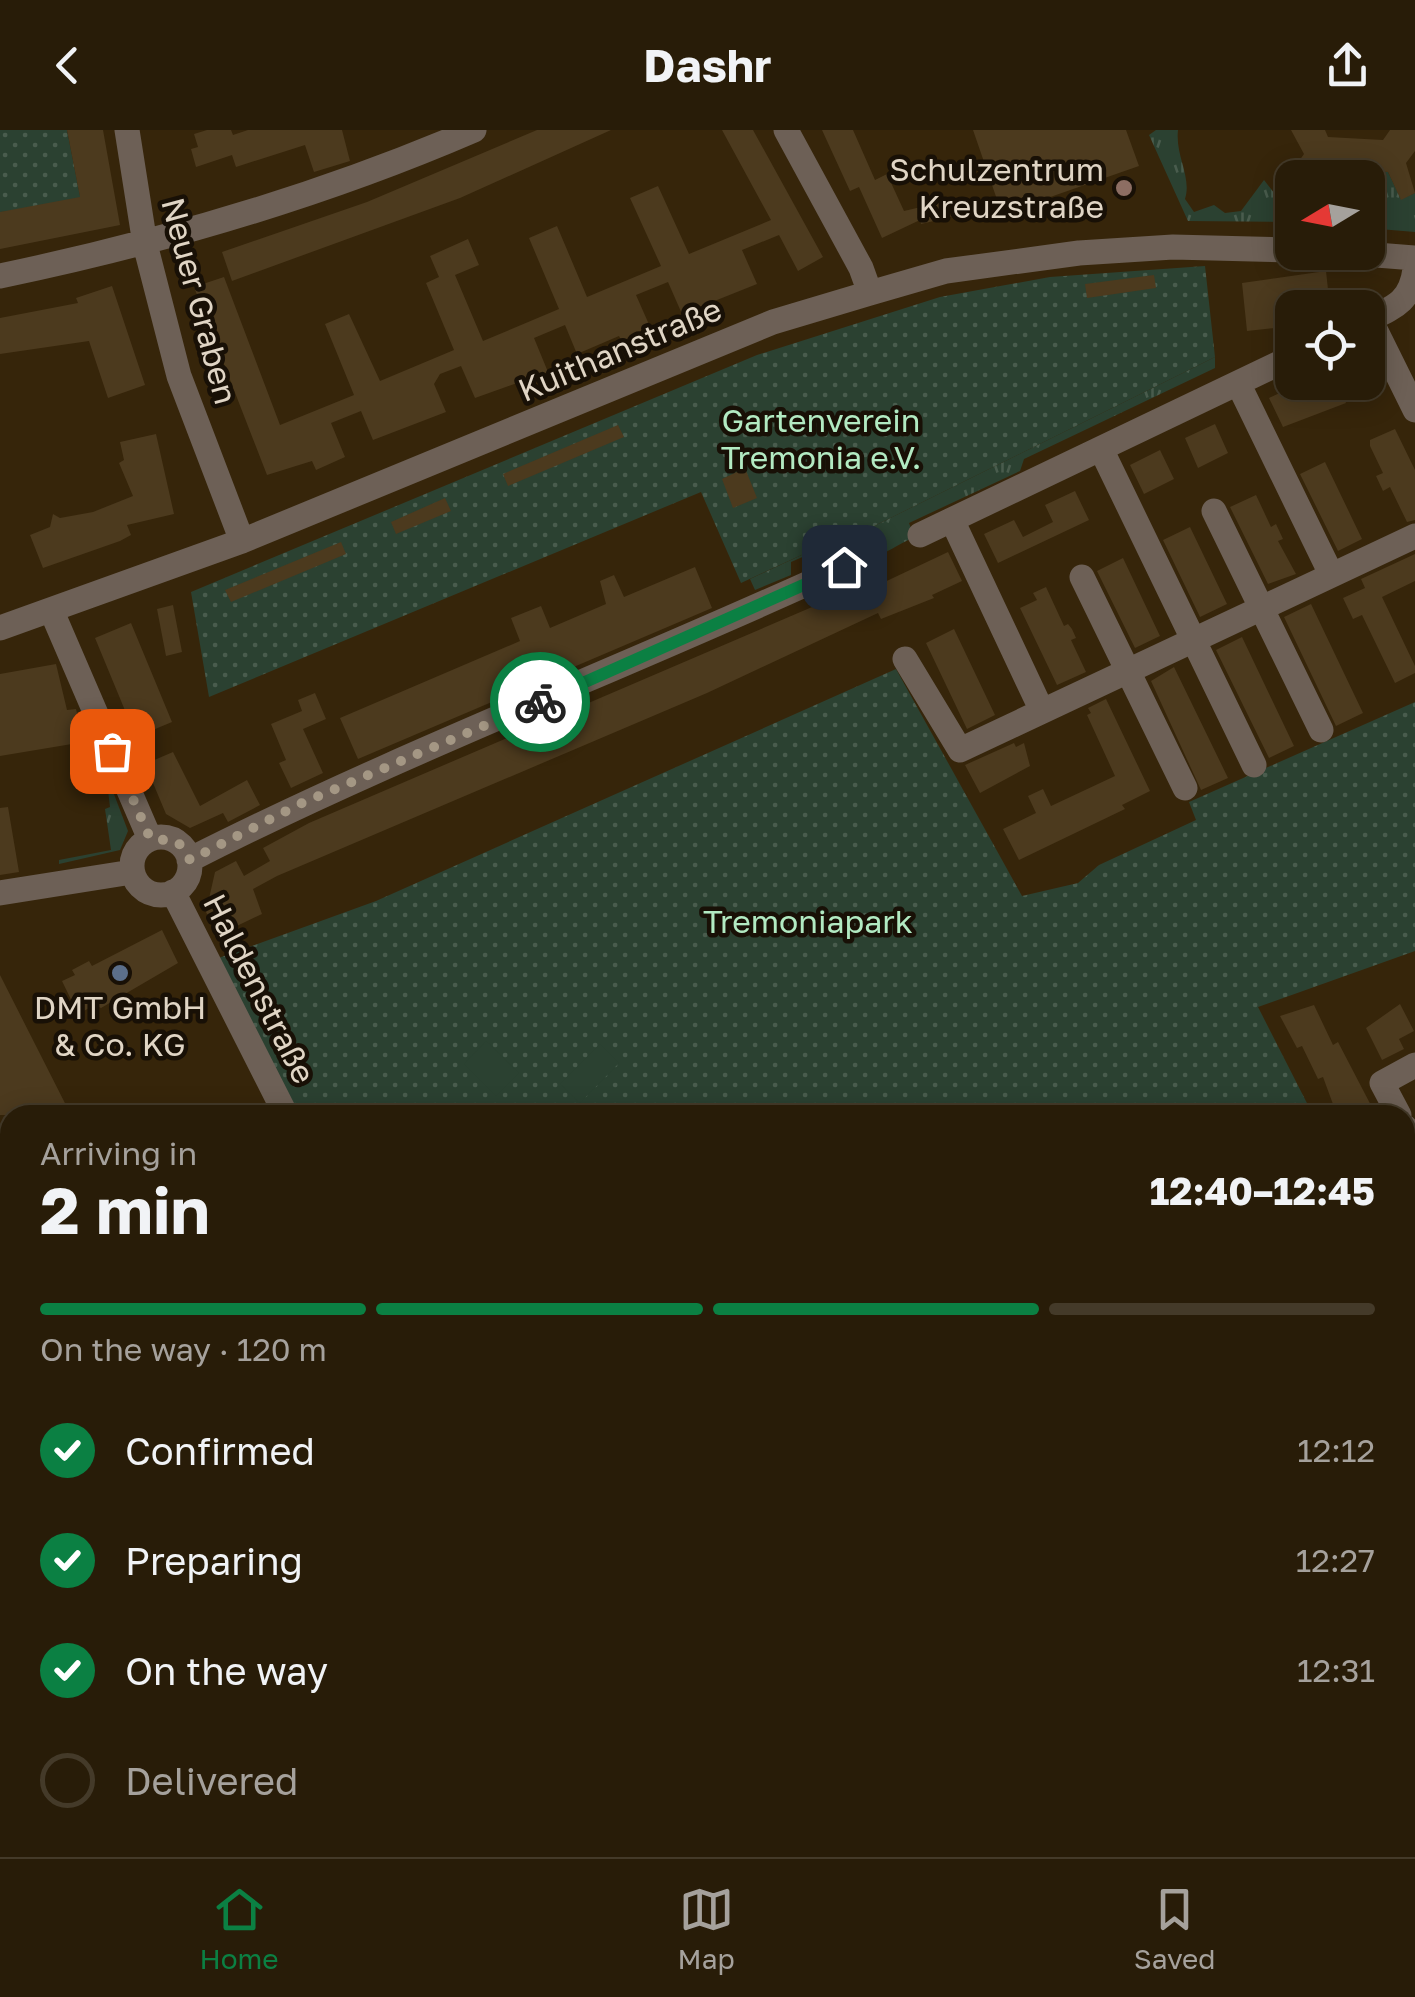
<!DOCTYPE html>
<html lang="en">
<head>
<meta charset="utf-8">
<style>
  body { margin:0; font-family:"Golos Text",sans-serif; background:#302512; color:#f1f3f6; height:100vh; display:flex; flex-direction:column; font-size:38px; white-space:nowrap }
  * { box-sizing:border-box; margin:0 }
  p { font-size:32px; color:#a5a19c }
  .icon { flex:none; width:55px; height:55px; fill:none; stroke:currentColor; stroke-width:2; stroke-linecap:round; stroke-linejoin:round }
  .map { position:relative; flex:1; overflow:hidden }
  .panel { position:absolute; left:0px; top:975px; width:1415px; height:752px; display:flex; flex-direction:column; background:#281c08; border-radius:30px 30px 0 0; box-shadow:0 5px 25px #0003,0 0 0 2px #443a29 }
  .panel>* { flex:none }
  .needle { width:65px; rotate:260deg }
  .fabs { position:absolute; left:1275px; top:30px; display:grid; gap:20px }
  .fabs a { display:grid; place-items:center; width:110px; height:110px; border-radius:20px; background:#281c08; box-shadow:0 5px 25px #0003,0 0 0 2px #443a29; font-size:50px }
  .pin { position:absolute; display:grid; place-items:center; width:85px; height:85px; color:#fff; margin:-42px; border-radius:20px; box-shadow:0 5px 15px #0006 }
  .courier { position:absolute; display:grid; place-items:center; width:100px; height:100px; margin:-50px; border:8px solid #0b8043; border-radius:50%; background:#fff; color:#222; box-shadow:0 2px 12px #0007 }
  .headline em { font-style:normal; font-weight:700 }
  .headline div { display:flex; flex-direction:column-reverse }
  .headline { display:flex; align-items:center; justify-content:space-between; height:170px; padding:0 40px }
  h1 { font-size:65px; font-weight:700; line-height:75px }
  .bar { display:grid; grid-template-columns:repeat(4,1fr); gap:15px 10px; align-content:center; height:120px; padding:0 40px }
  .bar i { height:12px; border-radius:8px; background:#443a29 }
  .bar .current { background:#0b8043 }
  .bar p { grid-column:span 4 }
  ol { padding:0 40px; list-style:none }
  li { display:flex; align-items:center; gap:30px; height:110px }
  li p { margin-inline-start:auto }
  li .icon { padding:10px; border-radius:50%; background:#0b8043; color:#fff; stroke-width:4 }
  li:last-child { color:#a5a19c }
  li i { width:55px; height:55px; border:5px solid #443a29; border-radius:50% }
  header { display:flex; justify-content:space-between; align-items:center; height:130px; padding:0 40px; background:#281c08; font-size:45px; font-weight:700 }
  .menu { display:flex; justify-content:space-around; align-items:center; height:140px; border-top:2px solid #443a29; background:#281c08; font-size:28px; color:#a5a19c }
  .menu a { display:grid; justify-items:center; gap:5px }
  .menu .current { color:#0b8043 }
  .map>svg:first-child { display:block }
</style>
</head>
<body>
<header><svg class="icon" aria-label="back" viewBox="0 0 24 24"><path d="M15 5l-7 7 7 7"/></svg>Dashr<svg class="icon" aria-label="share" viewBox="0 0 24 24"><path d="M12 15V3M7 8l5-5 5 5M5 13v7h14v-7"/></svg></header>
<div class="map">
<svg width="1415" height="1727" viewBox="0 0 1415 1727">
  <defs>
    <pattern id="grass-tufts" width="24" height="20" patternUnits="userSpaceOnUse" patternTransform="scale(2.5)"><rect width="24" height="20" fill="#2b4131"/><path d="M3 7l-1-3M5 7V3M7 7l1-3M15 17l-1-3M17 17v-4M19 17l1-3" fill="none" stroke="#495c4d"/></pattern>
    <pattern id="park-dots" width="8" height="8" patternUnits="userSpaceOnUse" patternTransform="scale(2.5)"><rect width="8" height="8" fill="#2b4131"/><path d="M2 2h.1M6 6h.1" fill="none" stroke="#495c4d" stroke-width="1.8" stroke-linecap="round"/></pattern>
  </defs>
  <rect width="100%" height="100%" fill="#36250a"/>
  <path fill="url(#grass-tufts)" d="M1156,0H1178C1175,26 1192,47 1185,69L1194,82L1214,75L1225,83L1241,81L1264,50L1292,86V92L1188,91L1149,5Z
    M1323,37L1388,42L1401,69L1415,63V102L1368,98V48H1316Z
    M1215,227V238L1024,329L1020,341L909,393L914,407C885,421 835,458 807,425L791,432V445L755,460L750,449L836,409L846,410Z
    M112,659L128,701L120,720L59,734V730L111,720L105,679L110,677L108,660Z"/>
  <path fill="url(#park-dots)" d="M0,0H67L82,76L0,82Z
    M1205,136L1215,227L846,410L836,409L741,453L701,362L209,567L191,462L757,225L940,167L1050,147Z
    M896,539L1022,766L1078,753L1099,735L1196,690L1189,672L1415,572V821L1258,877L1313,985H291L213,830L376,771Z"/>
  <path fill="#2b4131" d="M486,911L519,943L496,966L464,934Z
    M600,914L619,933L580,973L560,954Z"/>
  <path fill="#4c3a1e" d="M67,0H103L120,95L0,119V82L80,67Z
    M207,0H231L233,5L248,0H342L350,31L314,42L305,15L236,37L232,25L196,37L191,19L198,17L194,4Z
    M537,0H611L460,68L232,151L222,122L367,72Z
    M722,0H753L823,127L798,141L779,105L742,120L757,154L682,184L668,152L636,165L651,199L622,212L619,206L577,224L565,195L534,208L548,242L475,268L461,236L440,244L434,254L446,282L373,310L361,281L331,293L345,327L316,340L312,331L267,345L194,157L224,147L280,295L354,265L325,194L349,184L380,251L454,220L426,153L439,147L430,126L468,109L479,135L455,145L483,211L559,179L529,108L557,96L587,167L661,136L630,68L658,56L689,124L771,90Z
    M822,0H853L875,50L887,44L904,81L959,68L963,84L921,94L920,90L882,108L859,57L850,61Z
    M973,0H1126L1139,36L1002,84Z
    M1291,0H1325L1328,7L1383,10L1390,0H1415V21L1406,33L1415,63L1401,70L1388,42L1323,37L1316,48H1287L1304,24Z
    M1326,141L1330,178H1292V188L1283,189L1284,197L1247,201L1242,153Z
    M1154,145L1156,158L1087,168L1085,154Z
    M112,156L145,255L108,268L89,211L0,224V188L78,173L76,168Z
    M1299,254L1307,270L1339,256L1346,273L1283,297L1269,268Z
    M1215,294L1228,323L1198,338L1185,308Z
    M618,295L624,307L508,356L503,344Z
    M1395,299L1415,340V390L1407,392L1390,357L1383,361L1376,346L1383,343L1370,316V310Z
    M156,304L174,384L127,395L131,405L120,411L43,438L30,405L50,397L53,384L60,388L93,382L133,366L119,333L124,330L120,312Z
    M1160,320L1174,349L1144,364L1130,335Z
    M1325,332L1362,409L1338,421L1300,344Z
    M745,338L757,368L733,378L722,349Z
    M1075,361L1089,390L998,433L984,404L1014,390L1023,407L1053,392L1045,375Z
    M1256,365L1271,397L1276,394L1283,409L1278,411L1296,444L1268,454L1230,377Z
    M445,368L451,381L396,404L391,392Z
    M1190,397L1227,474L1200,487L1163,410Z
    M341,412L346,424L231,472L225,460Z
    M948,422L962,451L932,465L934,468L881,489L878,483L707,563L277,746L253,759L262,784L220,804L216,802L206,782L215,742L236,731L244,746L270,731L263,718L309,693L840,465L847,479L878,465L874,457Z
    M1415,424V451L1382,467L1415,536V543L1395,553L1362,485L1353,489L1343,468L1365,458L1361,449Z
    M1123,428L1160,506L1135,518L1097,441Z
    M695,437L712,478L358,629L340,588L520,511L511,488L541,476L550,498L606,474L600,451L614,445L624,467Z
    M1046,457L1064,496L1068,494L1072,499L1076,508L1071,510L1086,542L1057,555L1020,478L1037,470L1033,463Z
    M1311,474L1363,583L1336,596L1284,487Z
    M173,475L182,522L166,526L157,479Z
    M131,493L172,592L136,607L95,508Z
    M954,499L995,585L967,599L926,513Z
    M1242,507L1294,616L1269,628L1216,520Z
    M56,534L67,580L76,579L84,612L0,626V544Z
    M1174,537L1228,648L1201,660L1151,551Z
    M315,563L326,589L303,599L323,643L291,658L279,633L286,630L271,594L302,581L298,570Z
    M1106,569L1150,661L1122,675L1125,679L1019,730L1003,699L1036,683L1028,666L1043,659L1051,676L1115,646L1087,585L1091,583L1088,578Z
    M1014,613L1016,617L1024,613L1030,636L980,663L965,635Z
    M173,622L200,676L247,650L260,675L228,692L223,683L190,698L166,684L145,634Z
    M8,677L19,742L0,745V678Z
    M162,800L178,833L101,878L95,875L78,884L62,851L75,845L72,840L89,831L92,836Z
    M0,845L71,985H0Z
    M1400,874L1414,901L1399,909L1404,919L1382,930L1366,898Z
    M1314,875L1333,915L1338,912L1376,985H1337L1323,947L1318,949L1302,916L1297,918L1280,886Z"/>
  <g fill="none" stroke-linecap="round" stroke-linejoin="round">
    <path stroke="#6d6056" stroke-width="25" d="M127,0L145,114L179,246L242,411
      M786,0L861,138L870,163
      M1338,122L1415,128
      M0,146C163,112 321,66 474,0
      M1370,189L1415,280
      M1368,190C1395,177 1411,171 1415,139
      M1238,253L1331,444
      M1101,319L1254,635
      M1214,381L1321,600
      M952,390L1042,581
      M920,405L1292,227
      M1082,447L1185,658
      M52,482L150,709
      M0,498L242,411L773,192L870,163L946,141L1079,123L1173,117L1292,120
      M905,529L960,620L1415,406
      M132 736a29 29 0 1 1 58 0a29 29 0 1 1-58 0Z
      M189,730C402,622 627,537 844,437
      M173,762L286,985
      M0,763L132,742
      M1399,985L1382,953L1415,935
      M1405,997L1415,1017
      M1405,1234L1415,1232"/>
    <defs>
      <path id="rail" d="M1405,1404L1415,1402
        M0,1451L10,1452
        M1405,1475L1415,1473
        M0,1498L10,1500
        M1405,1498L1415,1496
        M0,1525L10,1526
        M0,1540L10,1542
        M1405,1640L1415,1635
        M1183,1727L1204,1718
        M1213,1727L1234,1718"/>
    </defs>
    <use href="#rail" stroke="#897a65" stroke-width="9"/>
    <use href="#rail" stroke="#181006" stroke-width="5" stroke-dasharray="15" stroke-linecap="butt"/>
  </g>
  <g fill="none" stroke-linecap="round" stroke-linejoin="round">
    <path stroke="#a49784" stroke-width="10" stroke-dasharray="0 18" d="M112,621L150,708L178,712L190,730L300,674L540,572"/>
    <path stroke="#0b8043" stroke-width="12" d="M540,572L844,437"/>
  </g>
  <circle fill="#8d6e63" stroke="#181006" stroke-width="4" cx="1124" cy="58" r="10"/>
  <circle fill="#5c6f8a" stroke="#181006" stroke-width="4" cx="120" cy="843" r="10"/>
  <g text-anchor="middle" stroke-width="9" stroke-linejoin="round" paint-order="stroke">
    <g font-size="32" fill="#e0d5c5" stroke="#181006" text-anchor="end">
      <text x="1104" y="51">Schulzentrum<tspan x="1104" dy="37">Kreuzstraße</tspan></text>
      <text x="120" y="889" text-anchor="middle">DMT GmbH<tspan x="120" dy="37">&amp; Co. KG</tspan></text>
    </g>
    <g font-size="32" fill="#e0d5c5" stroke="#181006">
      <text transform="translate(199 171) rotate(75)" y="11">Neuer Graben</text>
      <text transform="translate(620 220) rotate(-23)" y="11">Kuithanstraße</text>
      <text transform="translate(259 859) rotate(63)" y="11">Haldenstraße</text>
    </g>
    <g font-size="32" fill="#b2eac2" stroke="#181006">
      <text x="821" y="302">Gartenverein<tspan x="821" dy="37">Tremonia e.V.</tspan></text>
      <text x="808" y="803">Tremoniapark</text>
    </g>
  </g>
</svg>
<div class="fabs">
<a><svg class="needle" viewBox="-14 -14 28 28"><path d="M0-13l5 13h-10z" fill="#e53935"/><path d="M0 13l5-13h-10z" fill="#a5a19c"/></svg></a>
<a><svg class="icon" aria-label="locate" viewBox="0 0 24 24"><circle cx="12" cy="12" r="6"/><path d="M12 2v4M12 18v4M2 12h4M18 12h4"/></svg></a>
</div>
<div class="pin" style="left:112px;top:621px;background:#ea580c"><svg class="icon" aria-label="bag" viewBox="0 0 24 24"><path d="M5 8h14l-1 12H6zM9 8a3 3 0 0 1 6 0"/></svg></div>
<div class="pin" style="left:844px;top:437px;background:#1f2937"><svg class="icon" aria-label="home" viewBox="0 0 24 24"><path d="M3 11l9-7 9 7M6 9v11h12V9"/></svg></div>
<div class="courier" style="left:540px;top:572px"><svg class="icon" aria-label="bike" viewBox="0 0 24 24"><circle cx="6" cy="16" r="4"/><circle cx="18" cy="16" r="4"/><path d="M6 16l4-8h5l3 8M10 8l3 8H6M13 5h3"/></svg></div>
<section class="panel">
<div class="headline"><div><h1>2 min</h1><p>Arriving in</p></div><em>12:40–12:45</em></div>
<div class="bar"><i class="current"></i><i class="current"></i><i class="current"></i><i></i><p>On the way · 120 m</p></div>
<ol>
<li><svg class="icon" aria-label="check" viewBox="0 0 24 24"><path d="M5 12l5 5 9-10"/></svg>Confirmed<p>12:12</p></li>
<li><svg class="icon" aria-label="check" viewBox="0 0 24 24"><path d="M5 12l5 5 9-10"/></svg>Preparing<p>12:27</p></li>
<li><svg class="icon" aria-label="check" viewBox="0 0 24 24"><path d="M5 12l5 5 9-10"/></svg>On the way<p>12:31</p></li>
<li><i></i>Delivered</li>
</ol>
</section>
</div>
<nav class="menu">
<a class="current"><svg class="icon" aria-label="home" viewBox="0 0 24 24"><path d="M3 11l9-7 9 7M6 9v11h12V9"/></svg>Home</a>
<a><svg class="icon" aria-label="map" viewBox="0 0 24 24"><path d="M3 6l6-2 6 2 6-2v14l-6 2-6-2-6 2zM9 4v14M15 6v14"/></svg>Map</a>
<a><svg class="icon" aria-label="saved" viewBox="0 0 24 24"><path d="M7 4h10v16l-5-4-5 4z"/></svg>Saved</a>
</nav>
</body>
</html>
